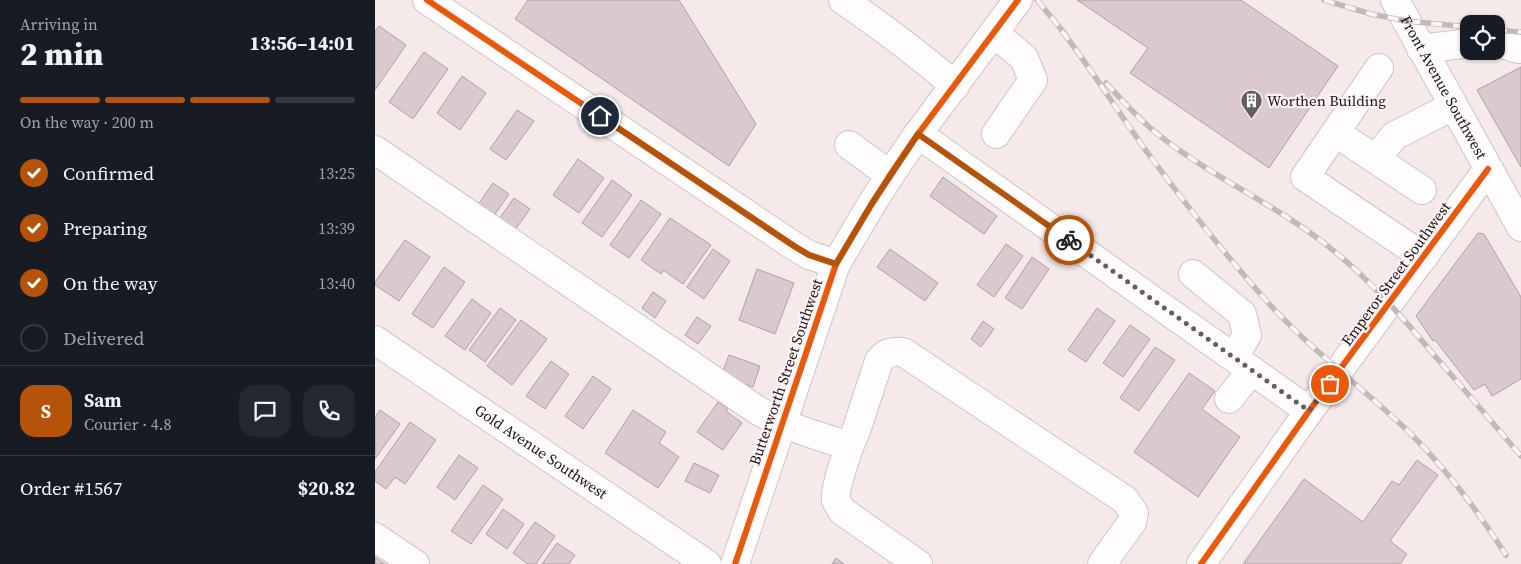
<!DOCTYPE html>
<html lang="en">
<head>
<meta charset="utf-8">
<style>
  body { margin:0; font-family:"Source Serif 4",serif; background:#242831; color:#f1f3f6; height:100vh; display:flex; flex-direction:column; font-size:19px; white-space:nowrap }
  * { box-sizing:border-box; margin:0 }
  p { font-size:16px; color:#9ea1a6 }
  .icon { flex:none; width:28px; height:28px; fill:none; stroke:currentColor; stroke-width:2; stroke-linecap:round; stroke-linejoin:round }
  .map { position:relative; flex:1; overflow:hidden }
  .details { display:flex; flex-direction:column; background:#171b24; width:375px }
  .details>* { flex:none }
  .buttons { position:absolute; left:1085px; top:15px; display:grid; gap:10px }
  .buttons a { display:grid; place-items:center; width:45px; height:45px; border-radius:10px; background:#171b24; box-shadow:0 1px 4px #0004; font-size:25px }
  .pin { position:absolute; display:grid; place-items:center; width:42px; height:42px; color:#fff; margin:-21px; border:2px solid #fff; border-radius:50%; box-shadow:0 1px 5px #0007 }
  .courier { position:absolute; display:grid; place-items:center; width:50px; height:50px; margin:-25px; border:4px solid #b45309; border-radius:50%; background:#fff; color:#222; box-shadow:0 1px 6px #0007 }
  .overview em { font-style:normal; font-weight:800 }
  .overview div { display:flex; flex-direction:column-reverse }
  .overview { display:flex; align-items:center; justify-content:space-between; height:85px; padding:0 20px }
  h1 { font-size:32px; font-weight:800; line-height:38px }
  .bar { display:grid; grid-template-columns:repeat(4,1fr); gap:8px 5px; align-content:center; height:60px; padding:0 20px }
  .bar i { height:6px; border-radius:4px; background:#363941 }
  .bar .on { background:#b45309 }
  .bar p { grid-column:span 4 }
  .line { display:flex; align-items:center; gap:12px; padding:0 20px; border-top:1px solid #363941 }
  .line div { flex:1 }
  .round { display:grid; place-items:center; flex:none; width:52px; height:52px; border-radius:15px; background:#242831 }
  ol { padding:0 20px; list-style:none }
  li { display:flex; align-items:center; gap:15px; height:55px }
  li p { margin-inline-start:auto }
  li .icon { padding:5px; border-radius:50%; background:#b45309; color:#fff; stroke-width:4 }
  li:last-child { color:#9ea1a6 }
  li i { width:28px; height:28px; border:2px solid #363941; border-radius:50% }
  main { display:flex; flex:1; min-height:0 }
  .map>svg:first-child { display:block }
</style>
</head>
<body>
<main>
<section class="details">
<div class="overview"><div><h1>2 min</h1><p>Arriving in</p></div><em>13:56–14:01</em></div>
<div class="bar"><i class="on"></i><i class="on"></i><i class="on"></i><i></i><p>On the way · 200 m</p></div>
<ol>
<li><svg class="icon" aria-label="check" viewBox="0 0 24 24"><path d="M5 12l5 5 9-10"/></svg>Confirmed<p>13:25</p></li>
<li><svg class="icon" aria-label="check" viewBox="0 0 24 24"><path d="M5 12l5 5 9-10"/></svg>Preparing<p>13:39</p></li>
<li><svg class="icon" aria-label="check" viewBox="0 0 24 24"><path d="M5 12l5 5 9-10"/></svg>On the way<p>13:40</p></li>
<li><i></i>Delivered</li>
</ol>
<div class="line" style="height:90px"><b class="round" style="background:#b45309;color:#fff">S</b><div><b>Sam</b><p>Courier · 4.8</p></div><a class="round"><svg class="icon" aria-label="chat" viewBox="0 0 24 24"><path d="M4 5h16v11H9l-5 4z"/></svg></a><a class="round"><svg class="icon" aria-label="phone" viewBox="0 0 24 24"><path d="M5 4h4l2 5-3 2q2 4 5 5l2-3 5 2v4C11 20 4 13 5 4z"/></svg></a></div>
<div class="line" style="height:65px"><div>Order #1567</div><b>$20.82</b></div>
</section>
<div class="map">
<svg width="1146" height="564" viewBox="0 0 1146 564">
  <rect width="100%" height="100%" fill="#f5e9ea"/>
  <path fill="#dac9ce" stroke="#aba3a5" d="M153,0H304L381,124L354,166L140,19Z
    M702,0H866L963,66L894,168L755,73L773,48Z
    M4,26L31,45L0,90V31Z
    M49,52L73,69L38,119L14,102Z
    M1146,67V167L1102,90Z
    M87,76L111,93L85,130L62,113Z
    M142,110L159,121L131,160L115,149Z
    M203,159L229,178L204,213L178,195Z
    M568,177L622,216L609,234L555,196Z
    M237,180L257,195L227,237L207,223Z
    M118,183L134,194L116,220L100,209Z
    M139,198L155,209L140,230L124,219Z
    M266,200L286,214L254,258L235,245Z
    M295,218L336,245L308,284L288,270L286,274L266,260Z
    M1103,233L1109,234L1146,297V379L1117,396L1110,384L1099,390L1060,340L1058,341L1041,316Z
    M30,240L55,257L24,301L0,285V282Z
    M631,244L648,256L619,297L602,285Z
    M338,249L355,261L329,299L312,287Z
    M515,249L563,283L550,301L502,267Z
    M657,257L674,269L647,309L630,298Z
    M69,267L90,282L58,328L37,314Z
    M382,269L419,283L400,334L364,320Z
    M278,292L291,301L280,318L267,308Z
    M97,299L116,313L90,350L70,336Z
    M125,308L141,320L110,362L94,350Z
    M722,308L740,321L711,362L693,350Z
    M322,317L336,326L323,344L310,335Z
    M146,320L172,339L137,385L112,366Z
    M608,321L619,329L606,347L596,339Z
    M755,325L775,339L748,377L728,363Z
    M780,347L800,360L764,411L745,398Z
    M354,355L385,366L378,387L346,376Z
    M176,361L194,374L170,409L151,396Z
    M814,373L840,391L827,409L865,437L823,497L759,452Z
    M218,376L236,389L208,429L190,416Z
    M343,402L353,408L351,411L367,423L348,450L322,432Z
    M5,410L25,424L0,459V417Z
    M258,410L291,432L284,443L304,457L283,488L230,453Z
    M35,422L61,440L30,484L20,477L11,489L0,481V472Z
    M84,455L103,468L80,500L62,487Z
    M1042,460L1063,475L1015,541L1032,554L1025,564H868L929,479L988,522L1017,481L1024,485Z
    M319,463L344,475L335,493L310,481Z
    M108,485L128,499L96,544L76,531Z
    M128,509L149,524L132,549L111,534Z
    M160,522L180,536L161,564H153L138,553Z
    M182,543L200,555L194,564H167Z
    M0,557L10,564H0Z
    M461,558L469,564H457Z"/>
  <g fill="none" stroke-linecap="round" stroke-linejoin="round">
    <defs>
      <g id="minor">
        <path d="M52,0L419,246L434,255L461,264"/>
        <path d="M468,0C507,27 545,55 580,86"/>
        <path id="s1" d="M1020,0L1146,227"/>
        <path d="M619,33L649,58L658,80L621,134"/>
        <path d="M1121,43L1128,44L1143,49"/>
        <path d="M1046,49L1094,43"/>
        <path d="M1004,68L930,177L1049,257"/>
        <path d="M961,133L1047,190"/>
        <path d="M543,134L934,411"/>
        <path d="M474,145L515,175"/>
        <path d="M0,150L382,410L407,423L431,432L468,444L475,441"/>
        <path d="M1001,159L1019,136L1078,106"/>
        <path d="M818,274L867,314L872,335L859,357"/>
        <path id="s2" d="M0,340L332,564"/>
        <path d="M854,399L877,370"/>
        <path d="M0,537L40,564"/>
        <path d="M360,564L461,264L496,205L515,175L543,134L643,0"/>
        <path d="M543,564L467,511C465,507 462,503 461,500C459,488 475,443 481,431L504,361C511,352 517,351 528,352L750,500L759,513L757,522L727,564"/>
        <path d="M826,564L934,411L1113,169"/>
      </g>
    </defs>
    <use href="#minor" stroke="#cfc5c6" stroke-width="30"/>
    <use href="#minor" stroke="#fefcfc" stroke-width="28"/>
    <defs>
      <path id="rail" d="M662,0L691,35
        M949,0L996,14L1031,21L1094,27
        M1121,30L1146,32
        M687,31C717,70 743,112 772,152C809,202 847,251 888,297C932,347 987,387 1035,433C1072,470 1103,511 1131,555
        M731,83C748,101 765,121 785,136C840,179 906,207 959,251C997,282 1028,318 1059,355C1088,388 1117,422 1146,456"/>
    </defs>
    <use href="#rail" stroke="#bfbbbb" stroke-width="5.5"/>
    <use href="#rail" stroke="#fef4f5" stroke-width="4" stroke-dasharray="11" stroke-linecap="butt"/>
    <defs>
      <path id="cycleway" d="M52,0L419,246L434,255L461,264
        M360,564L461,264L496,205L515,175L543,134L643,0
        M826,564L934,411L1113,169"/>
    </defs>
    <use href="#cycleway" stroke="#fef4f5" stroke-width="9"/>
    <use href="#cycleway" stroke="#e8590c" stroke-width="6"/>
  </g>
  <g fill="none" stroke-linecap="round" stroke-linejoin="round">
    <path stroke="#675d5e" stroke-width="5" stroke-dasharray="0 9" d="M694,240L934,411L955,384"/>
    <path stroke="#b45309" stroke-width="6" d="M225,116L419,246L434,255L461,264L496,205L543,134L694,240"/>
  </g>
  <defs>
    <symbol id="building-pin" viewBox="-11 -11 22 30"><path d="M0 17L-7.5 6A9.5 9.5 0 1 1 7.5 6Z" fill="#675d5e" stroke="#fef4f5"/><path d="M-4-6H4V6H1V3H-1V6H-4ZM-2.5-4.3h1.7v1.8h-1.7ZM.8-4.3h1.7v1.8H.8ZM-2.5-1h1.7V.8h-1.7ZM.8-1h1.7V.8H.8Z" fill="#fff"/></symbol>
  </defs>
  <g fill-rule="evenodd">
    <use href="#building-pin" x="864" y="88" width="25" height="34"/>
  </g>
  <g text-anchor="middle" stroke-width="4.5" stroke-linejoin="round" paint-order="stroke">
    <g font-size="15" fill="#1a1213" stroke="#fef4f5">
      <text dy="5" stroke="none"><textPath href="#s1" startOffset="100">Front Avenue Southwest</textPath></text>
      <text transform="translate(1021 274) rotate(-54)" y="5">Emperor Street Southwest</text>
      <text transform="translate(411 372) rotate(-71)" y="5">Butterworth Street Southwest</text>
      <text dy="5" stroke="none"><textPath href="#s2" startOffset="200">Gold Avenue Southwest</textPath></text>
    </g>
    <g font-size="15" fill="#1a1213" stroke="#fef4f5" text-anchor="start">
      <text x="892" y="106">Worthen Building</text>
    </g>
  </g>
</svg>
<div class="buttons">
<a><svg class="icon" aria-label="locate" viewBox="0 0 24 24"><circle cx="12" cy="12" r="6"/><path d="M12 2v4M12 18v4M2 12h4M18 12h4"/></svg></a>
</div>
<div class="pin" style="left:955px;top:384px;background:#ea580c"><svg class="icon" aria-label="bag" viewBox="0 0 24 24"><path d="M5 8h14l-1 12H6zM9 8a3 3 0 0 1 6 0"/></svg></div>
<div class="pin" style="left:225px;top:116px;background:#1f2937"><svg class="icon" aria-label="home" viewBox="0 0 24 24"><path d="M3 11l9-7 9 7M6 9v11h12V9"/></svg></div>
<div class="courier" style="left:694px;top:240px"><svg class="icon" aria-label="bike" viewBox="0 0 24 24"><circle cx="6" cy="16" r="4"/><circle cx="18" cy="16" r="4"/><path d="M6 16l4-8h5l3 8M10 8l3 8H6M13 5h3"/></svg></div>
</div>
</main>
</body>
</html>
